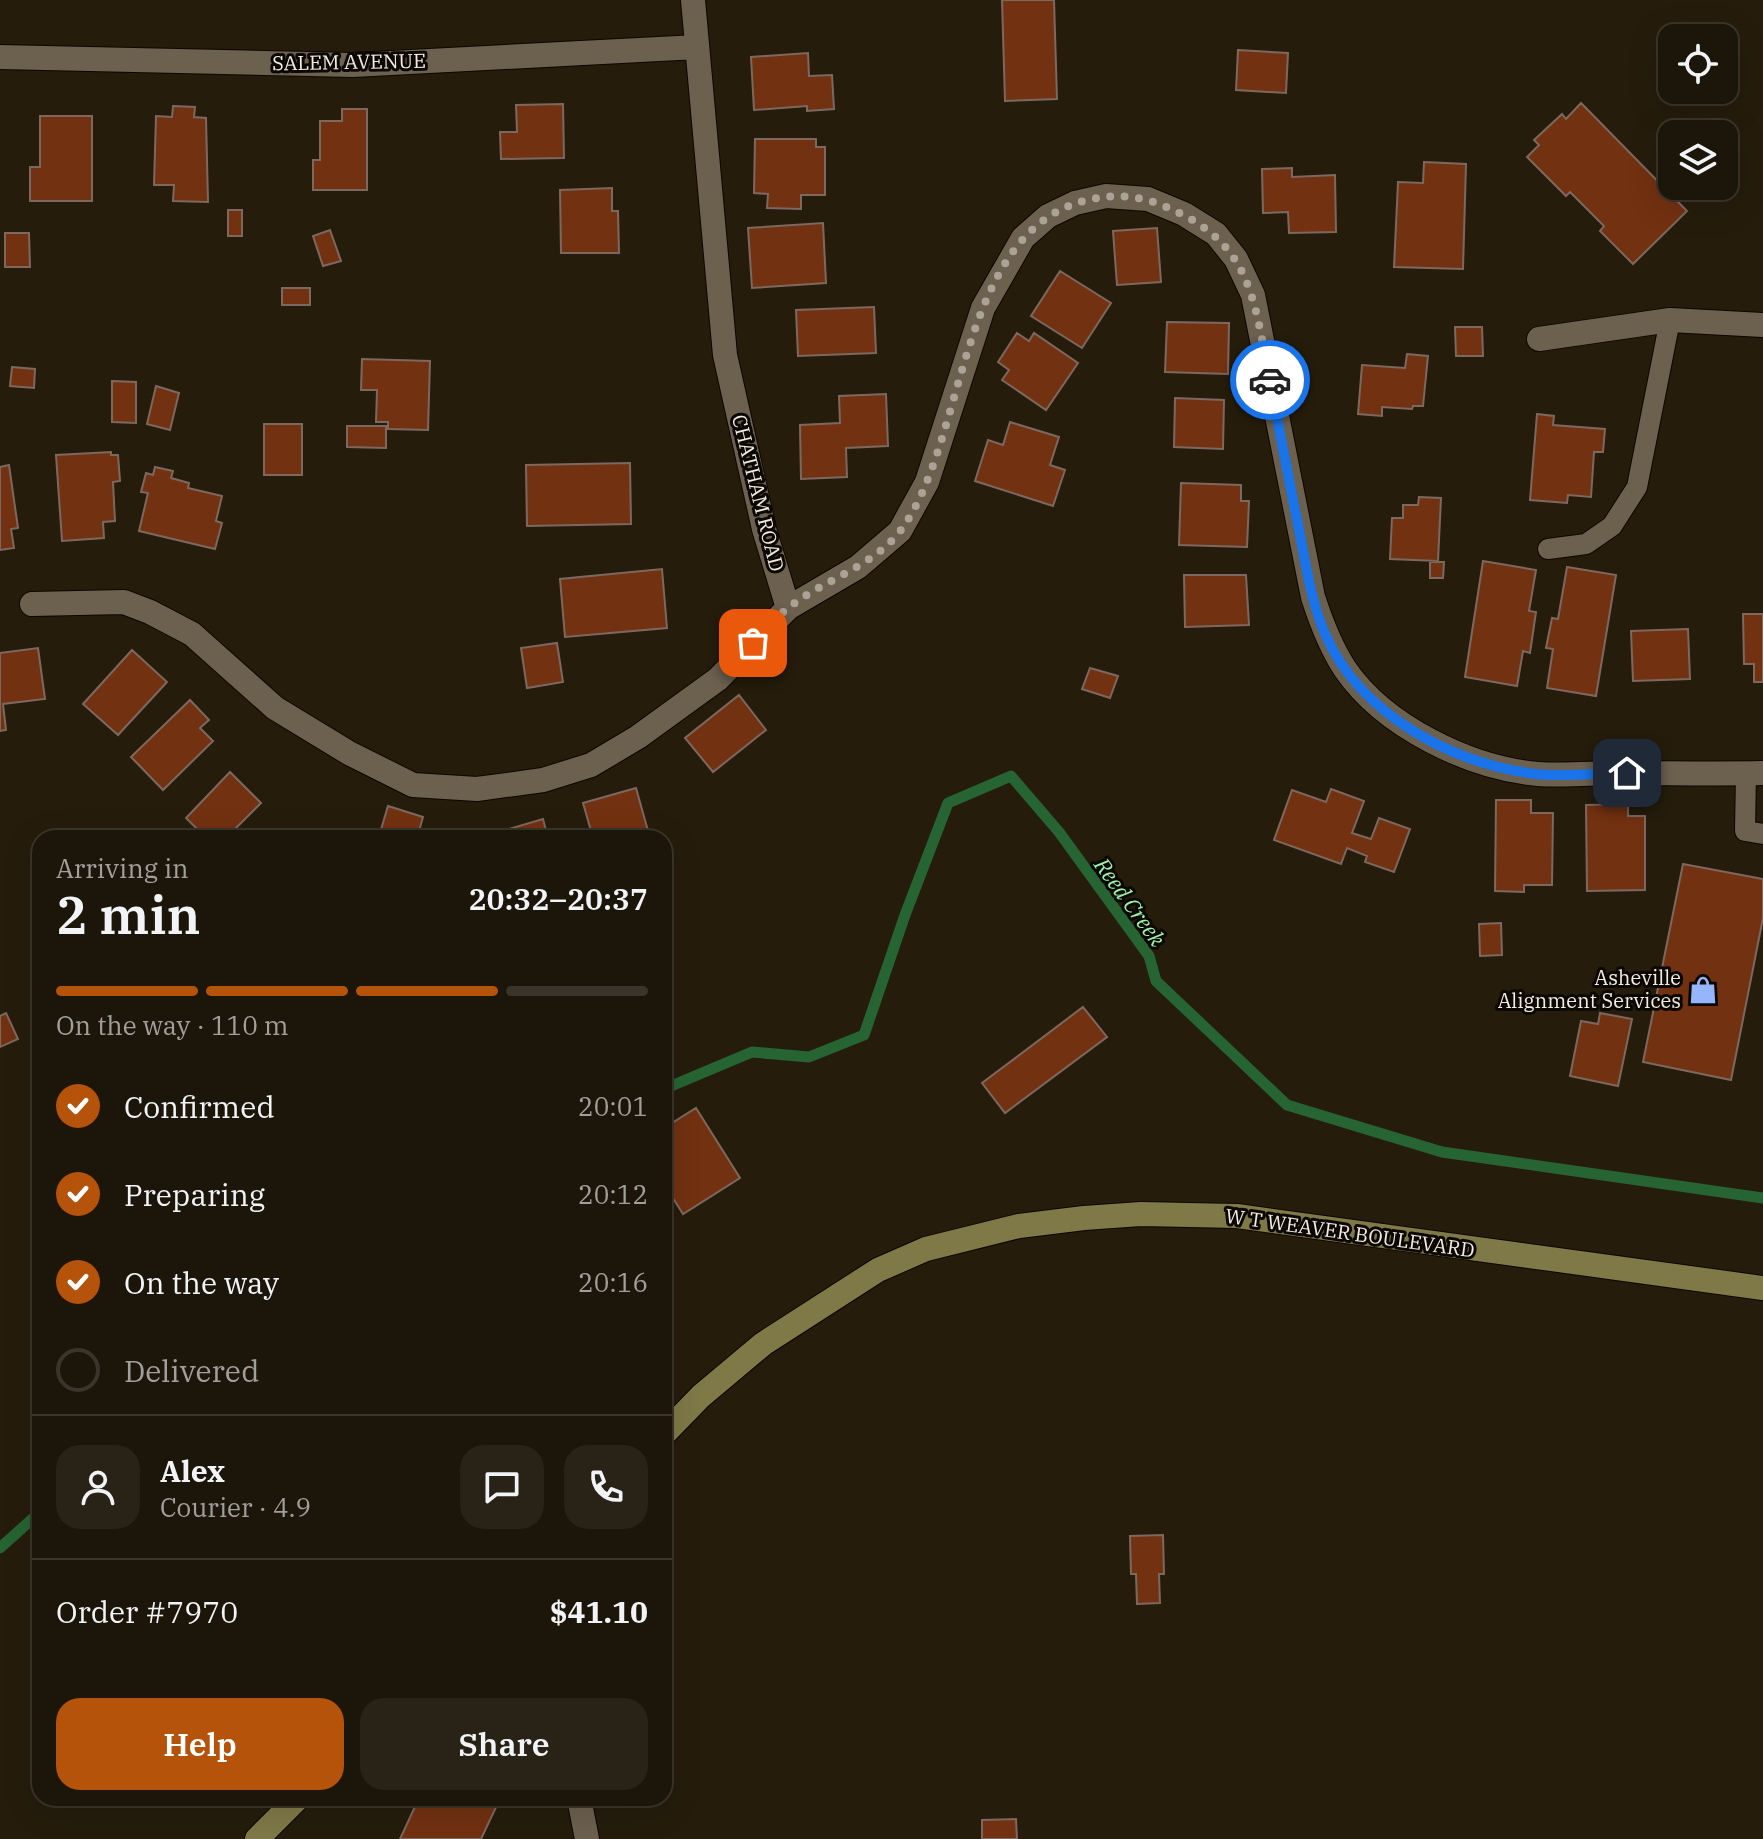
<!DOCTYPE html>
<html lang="en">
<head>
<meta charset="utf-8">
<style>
  body { margin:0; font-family:"IBM Plex Serif",serif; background:#292217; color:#f1f3f6; height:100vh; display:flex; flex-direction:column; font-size:30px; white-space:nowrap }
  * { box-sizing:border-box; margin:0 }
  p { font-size:26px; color:#a09f9c }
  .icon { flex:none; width:44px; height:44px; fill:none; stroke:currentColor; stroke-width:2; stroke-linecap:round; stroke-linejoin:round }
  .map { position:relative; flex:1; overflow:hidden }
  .details { position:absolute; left:32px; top:830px; width:640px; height:976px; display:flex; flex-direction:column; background:#1c1509; border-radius:24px; box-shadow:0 8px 32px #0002,0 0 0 2px #3a342a }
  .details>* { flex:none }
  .controls { position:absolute; left:1658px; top:24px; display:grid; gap:16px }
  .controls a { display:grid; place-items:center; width:80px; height:80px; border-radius:16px; background:#1c1509; box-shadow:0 8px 32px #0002,0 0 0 2px #3a342a; font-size:40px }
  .pin { position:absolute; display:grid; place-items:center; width:68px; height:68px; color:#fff; margin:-34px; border-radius:16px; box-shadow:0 4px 12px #0006 }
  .courier { position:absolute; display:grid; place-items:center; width:80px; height:80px; margin:-40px; border:6px solid #1a73e8; border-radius:50%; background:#fff; color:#222; box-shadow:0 2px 10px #0007 }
  .summary em { font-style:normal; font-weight:600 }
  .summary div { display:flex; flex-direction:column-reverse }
  .summary { display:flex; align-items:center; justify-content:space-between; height:136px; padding:0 24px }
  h1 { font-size:52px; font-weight:600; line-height:60px }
  .bar { display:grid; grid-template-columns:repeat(4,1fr); gap:12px 8px; align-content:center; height:96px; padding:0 24px }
  .bar i { height:10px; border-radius:6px; background:#3a342a }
  .bar .on { background:#b45309 }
  .bar p { grid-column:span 4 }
  .line { display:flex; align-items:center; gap:20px; padding:0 24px; border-top:2px solid #3a342a }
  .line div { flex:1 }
  .round { display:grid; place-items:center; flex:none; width:84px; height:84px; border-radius:24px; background:#292217 }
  ol { padding:0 24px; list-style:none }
  li { display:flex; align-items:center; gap:24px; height:88px }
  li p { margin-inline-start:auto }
  li .icon { padding:8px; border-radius:50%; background:#b45309; color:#fff; stroke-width:4 }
  li:last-child { color:#a09f9c }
  li i { width:44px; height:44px; border:4px solid #3a342a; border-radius:50% }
  .action { display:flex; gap:16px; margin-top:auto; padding:16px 24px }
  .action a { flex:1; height:92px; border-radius:24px; background:#b45309; color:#fff; font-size:32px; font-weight:600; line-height:92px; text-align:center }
  .action a+a { background:#292217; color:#f1f3f6 }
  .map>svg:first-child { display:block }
</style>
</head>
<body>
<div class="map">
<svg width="1763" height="1839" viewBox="0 0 1763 1839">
  <rect width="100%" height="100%" fill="#251c0c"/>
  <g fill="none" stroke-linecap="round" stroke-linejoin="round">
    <path stroke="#266433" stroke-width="11" d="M664,1089L752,1052L809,1057L864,1035L905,915L948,803L1011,776L1059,832L1149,956L1156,981L1287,1105L1442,1152L1763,1198
      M0,1548L40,1512"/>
  </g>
  <path fill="#723111" stroke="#7d685f" stroke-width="2" d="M1002,0H1054L1057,99L1005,101Z
    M1238,50L1288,53L1286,93L1236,90Z
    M808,53L809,76L832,75L834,109L807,111V106L754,110L751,57Z
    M1581,103L1687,211L1633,264L1600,231L1604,226L1570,192L1566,196L1527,157L1539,145L1534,140L1562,114L1566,119Z
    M563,104L564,158L501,159L500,132H517L516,105Z
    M173,106L195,107L194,117L206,118L208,202L173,201L174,185H154L156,116L172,117Z
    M342,109H367V190H313V160H320V121H342Z
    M40,116H92V201H30V167H40Z
    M755,139H816V147H825V195H801V209L767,208L768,194L754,193Z
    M1424,162L1466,164L1463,269L1394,267L1398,182L1423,183Z
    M1292,168V177L1335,175L1336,232L1289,233L1288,212L1263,213L1262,169Z
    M612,188V211H618L619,253H561L560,190Z
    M228,210H242V236H228Z
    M823,223L826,283L752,288L748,228Z
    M1157,228L1161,282L1117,285L1113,231Z
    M330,230L341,261L323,266L313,236Z
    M5,233H29L30,267H5Z
    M1060,271L1111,303L1082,348L1031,316Z
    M282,288H310V305H282Z
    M874,307L876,353L798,356L796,310Z
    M1167,322L1229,323L1228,374L1165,372Z
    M1455,327H1482L1483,356H1456Z
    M1017,333L1029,341L1034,333L1078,363L1046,410L1002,380L1009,370L998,362Z
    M1407,354L1428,356L1423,406H1413L1412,409L1382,407V416L1358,414L1362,365L1405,368Z
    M362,359L430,361L428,430L388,429V422H376L377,390H361Z
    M12,367L35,369L34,388L10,386Z
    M112,381L136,382V423L112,422Z
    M156,386L179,393L170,430L147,424Z
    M886,394L888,446L846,448L847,477L801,479L800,425L840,423L839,396Z
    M1175,398L1224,400L1223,449L1174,447Z
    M1537,414L1554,416L1553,425L1605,429L1603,452H1594L1591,497L1568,495L1567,503L1530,500Z
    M1010,422L1059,437L1050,465L1065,470L1053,506L975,481L988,440L1003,445Z
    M264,424H302V475H264Z
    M347,426H386V448L347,447Z
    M111,452V455H118L120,481L113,482L115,521L103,522L104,538L62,541L56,455Z
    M630,463L631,524L527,526L526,465Z
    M9,465L18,528L11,529L14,548L0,550V467Z
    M155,467L173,471L171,478L189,483L188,488L222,496L216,521L222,523L215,549L139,531L148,493L141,492L146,473L153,475Z
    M1181,483L1241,485V501H1249L1247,547L1179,545Z
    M1419,497L1441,498L1438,561L1390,559L1392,518H1403V505H1418Z
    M1483,561L1536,570L1529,611L1536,612L1530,653L1523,651L1517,686L1465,677Z
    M1430,562H1444L1443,578H1430Z
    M1567,567L1616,575L1596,696L1547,688L1553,649L1546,648L1552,618L1558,619Z
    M662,569L667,628L565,637L560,579Z
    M1184,575H1246L1249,625L1185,627Z
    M1743,614H1763V682H1754V664H1744Z
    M1688,629L1690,679L1633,681L1631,631Z
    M557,643L563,682L527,688L521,648Z
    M38,648L45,699L3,704L6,730L0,731V653Z
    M132,650L167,682L118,735L83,704Z
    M1090,668L1118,676L1110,698L1082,689Z
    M739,695L766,730L713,772L685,738Z
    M190,700L209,720L200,728L213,741L163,790L131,757Z
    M230,772L261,803L226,838H206L186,818Z
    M636,788L650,838H593L583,803Z
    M1331,789L1364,801L1352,833L1371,839L1379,818L1410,829L1394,872L1365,862L1367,856L1347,848L1341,864L1274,840L1292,790L1326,802Z
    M1496,800H1531V813H1553L1552,885H1524V892L1495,891Z
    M1628,804V816H1645V890L1587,891L1586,805Z
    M388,806L423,817L417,838H372L373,834L379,836Z
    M543,819L548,838H494L492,834Z
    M1683,864L1763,879V918L1731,1080L1643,1062Z
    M1501,923L1502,955L1480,956L1479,924Z
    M1083,1007L1107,1037L1005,1113L982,1083Z
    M6,1013L18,1039L0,1047V1016Z
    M1600,1013L1632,1019L1618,1086L1570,1076L1581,1021L1598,1024Z
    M696,1108L740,1178L683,1214L664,1184V1128Z
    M1163,1535L1164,1574H1159L1160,1603L1137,1604L1136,1574H1131L1130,1536Z
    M419,1798H487L498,1803L481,1839H400Z
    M1016,1819L1017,1839H982V1820Z"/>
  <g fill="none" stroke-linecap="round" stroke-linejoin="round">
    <defs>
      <path id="lane" d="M1548,549L1586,544L1612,526L1637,487L1670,320
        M1746,773L1745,831L1763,834"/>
      <path id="street" d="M693,0L725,355L764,529L788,608
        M0,57L353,65L697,47
        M1539,339L1670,320L1763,325
        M32,604L124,602L150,612L192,634L275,708L349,753L413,785L477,789L543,780L591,765L638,737L718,679L788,608L858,567L900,531L927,482L983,308L1023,238L1048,216L1075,203L1106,196L1148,199L1184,214L1216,234L1236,259L1253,295L1313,597C1321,622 1330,646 1345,669C1384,726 1469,768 1538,774C1565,776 1595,773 1623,773C1670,773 1716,774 1763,773
        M579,1798L587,1839"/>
      <path id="secondary" d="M664,1434L701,1396L763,1344L878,1270L926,1249L1019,1226L1084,1218L1141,1214L1237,1216L1763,1288
        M257,1839L298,1798"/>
    </defs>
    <use href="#lane" stroke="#0e0600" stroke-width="22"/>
    <use href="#street" stroke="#0e0600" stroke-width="26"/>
    <use href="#secondary" stroke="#0e0600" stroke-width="26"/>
    <use href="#lane" stroke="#6c604f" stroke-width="20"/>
    <use href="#street" stroke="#6c604f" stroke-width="24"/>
    <use href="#secondary" stroke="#7f7948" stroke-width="24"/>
  </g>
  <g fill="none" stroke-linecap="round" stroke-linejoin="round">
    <path stroke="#aaa396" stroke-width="8" stroke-dasharray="0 14.4" d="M753,643C764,632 774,619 787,609C822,580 872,568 901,530C968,439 957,232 1087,200C1113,194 1140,195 1164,206C1252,242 1253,297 1270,380"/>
    <path stroke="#1a73e8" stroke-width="10" d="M1270,380C1279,430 1289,480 1299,530C1306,565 1311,602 1326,636C1361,715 1453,764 1536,774C1565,777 1597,773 1627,773"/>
  </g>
  <defs>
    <symbol id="shop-bare" viewBox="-9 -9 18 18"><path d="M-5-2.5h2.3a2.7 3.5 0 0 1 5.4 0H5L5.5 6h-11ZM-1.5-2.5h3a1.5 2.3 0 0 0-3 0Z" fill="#95b6fd" stroke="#0b0703" stroke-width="2.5" paint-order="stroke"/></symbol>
  </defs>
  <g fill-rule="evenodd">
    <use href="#shop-bare" x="1683" y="970" width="40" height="40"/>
  </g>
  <g text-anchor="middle" stroke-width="6" stroke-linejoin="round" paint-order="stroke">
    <g font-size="20" fill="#f1ebe0" stroke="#0b0703">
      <text transform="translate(349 62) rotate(-1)" y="7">SALEM AVENUE</text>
      <text transform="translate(758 493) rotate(76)" y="7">CHATHAM ROAD</text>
      <text transform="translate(1350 1233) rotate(8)" y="7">W T WEAVER BOULEVARD</text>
    </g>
    <g font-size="20" fill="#f1ebe0" stroke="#0b0703" text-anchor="end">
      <text x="1681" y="985">Asheville<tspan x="1681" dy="23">Alignment Services</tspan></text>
    </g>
    <g font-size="22" font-style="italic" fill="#9ef4aa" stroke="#0b0703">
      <text transform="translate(1130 902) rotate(54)" y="8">Reed Creek</text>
    </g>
  </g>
</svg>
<div class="controls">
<a><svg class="icon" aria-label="locate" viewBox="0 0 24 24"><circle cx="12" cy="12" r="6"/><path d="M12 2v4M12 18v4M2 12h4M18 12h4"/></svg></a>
<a><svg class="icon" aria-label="layers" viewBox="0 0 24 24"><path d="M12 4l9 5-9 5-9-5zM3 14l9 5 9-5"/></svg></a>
</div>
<div class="pin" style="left:753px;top:643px;background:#ea580c"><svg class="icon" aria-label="bag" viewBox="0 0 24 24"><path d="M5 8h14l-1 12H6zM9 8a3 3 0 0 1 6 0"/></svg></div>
<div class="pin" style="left:1627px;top:773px;background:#1f2937"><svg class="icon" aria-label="home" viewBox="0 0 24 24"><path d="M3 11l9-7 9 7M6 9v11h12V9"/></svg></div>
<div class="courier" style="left:1270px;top:380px"><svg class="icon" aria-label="car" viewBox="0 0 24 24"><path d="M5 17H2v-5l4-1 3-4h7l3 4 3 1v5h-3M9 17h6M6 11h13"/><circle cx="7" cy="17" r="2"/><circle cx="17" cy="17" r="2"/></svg></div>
<section class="details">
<div class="summary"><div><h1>2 min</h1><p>Arriving in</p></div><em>20:32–20:37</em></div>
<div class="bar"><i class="on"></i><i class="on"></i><i class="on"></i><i></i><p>On the way · 110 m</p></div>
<ol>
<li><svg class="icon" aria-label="check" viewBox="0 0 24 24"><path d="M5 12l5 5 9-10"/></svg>Confirmed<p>20:01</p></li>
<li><svg class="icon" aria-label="check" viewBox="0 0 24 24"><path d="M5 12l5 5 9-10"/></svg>Preparing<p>20:12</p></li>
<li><svg class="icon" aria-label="check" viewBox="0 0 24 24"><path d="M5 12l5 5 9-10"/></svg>On the way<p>20:16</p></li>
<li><i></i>Delivered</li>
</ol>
<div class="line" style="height:144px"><a class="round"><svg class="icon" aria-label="person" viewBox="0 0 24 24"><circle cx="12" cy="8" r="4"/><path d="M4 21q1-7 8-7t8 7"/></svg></a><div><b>Alex</b><p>Courier · 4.9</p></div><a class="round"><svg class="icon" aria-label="chat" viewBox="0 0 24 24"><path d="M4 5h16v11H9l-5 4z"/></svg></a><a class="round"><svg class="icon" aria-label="phone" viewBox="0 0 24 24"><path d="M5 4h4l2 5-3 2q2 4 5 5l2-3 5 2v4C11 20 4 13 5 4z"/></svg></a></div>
<div class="line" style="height:104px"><div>Order #7970</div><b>$41.10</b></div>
<div class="action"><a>Help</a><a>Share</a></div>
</section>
</div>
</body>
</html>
